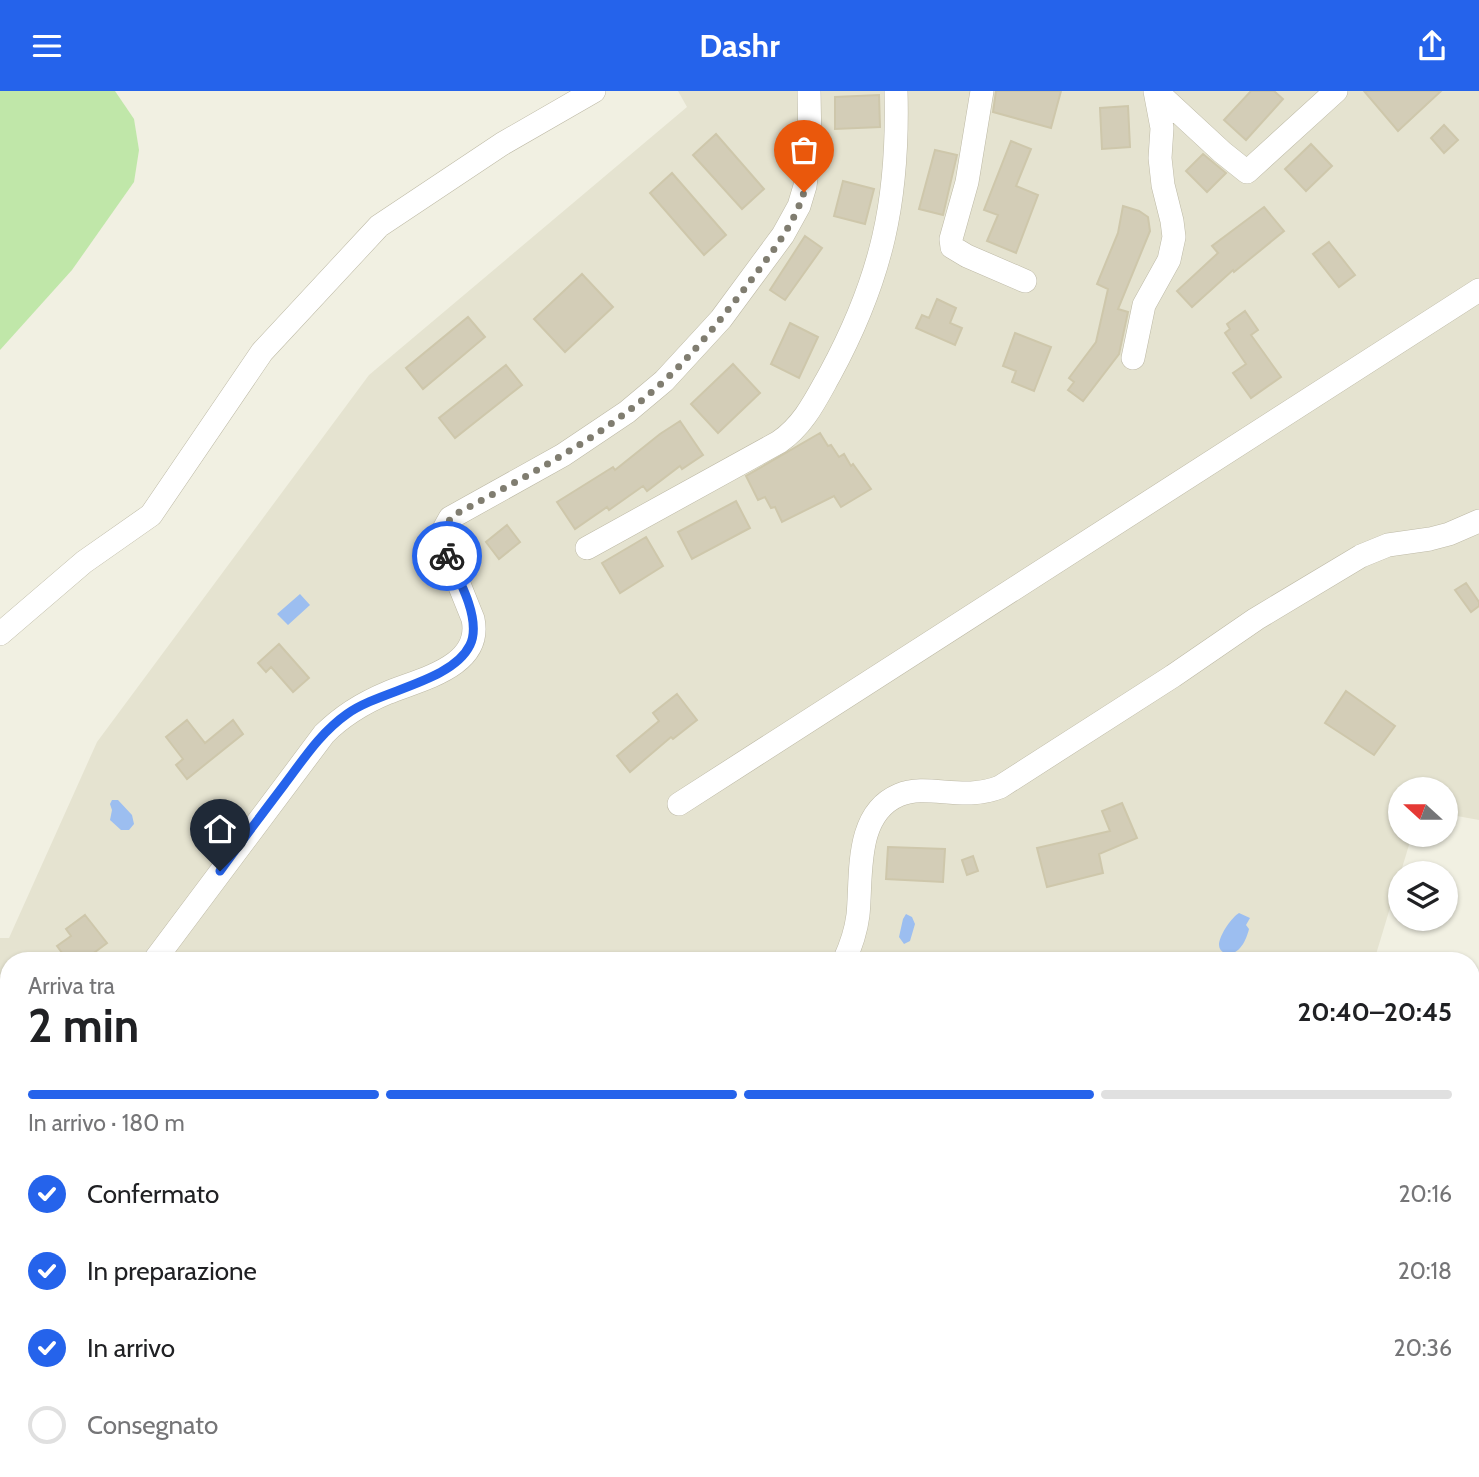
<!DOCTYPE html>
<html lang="it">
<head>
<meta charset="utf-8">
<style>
  body { margin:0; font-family:Cabin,sans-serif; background:#f2f2f2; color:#202124; height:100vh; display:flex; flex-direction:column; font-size:26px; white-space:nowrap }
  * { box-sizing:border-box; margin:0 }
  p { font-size:23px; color:#757577 }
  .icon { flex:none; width:38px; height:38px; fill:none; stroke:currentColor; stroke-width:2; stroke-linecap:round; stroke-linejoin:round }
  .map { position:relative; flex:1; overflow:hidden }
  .sheet { position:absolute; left:0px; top:861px; width:1480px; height:525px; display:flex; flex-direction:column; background:#fff; border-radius:28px 28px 0 0; box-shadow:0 2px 5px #0004 }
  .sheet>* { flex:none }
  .needle { width:46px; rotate:291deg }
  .buttons { position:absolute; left:1388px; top:686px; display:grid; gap:14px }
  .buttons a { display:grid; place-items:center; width:70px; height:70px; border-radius:50%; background:#fff; box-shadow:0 2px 5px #0004; font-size:35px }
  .pin { position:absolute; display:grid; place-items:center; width:60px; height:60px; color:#fff; margin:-72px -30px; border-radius:50% 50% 50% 0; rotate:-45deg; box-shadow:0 0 7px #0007 }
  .pin .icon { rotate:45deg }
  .courier { position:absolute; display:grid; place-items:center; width:70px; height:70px; margin:-35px; border:5px solid #2563eb; border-radius:50%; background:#fff; color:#222; box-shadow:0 2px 9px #0007 }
  .head em { font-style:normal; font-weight:800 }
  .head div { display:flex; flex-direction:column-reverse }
  .head { display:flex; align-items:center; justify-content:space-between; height:119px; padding:0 28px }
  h1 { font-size:46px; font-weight:800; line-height:52px }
  .bar { display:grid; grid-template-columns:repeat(4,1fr); gap:10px 7px; align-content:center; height:84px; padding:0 28px }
  .bar i { height:9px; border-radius:5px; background:#e0e0e0 }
  .bar .on { background:#2563eb }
  .bar p { grid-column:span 4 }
  ol { padding:0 28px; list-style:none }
  li { display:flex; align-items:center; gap:21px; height:77px }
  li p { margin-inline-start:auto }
  li .icon { padding:7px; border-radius:50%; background:#2563eb; color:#fff; stroke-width:4 }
  li:last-child { color:#757577 }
  li i { width:38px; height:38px; border:4px solid #e0e0e0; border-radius:50% }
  header { display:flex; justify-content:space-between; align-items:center; height:91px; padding:0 28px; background:#2563eb; color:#fff; font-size:32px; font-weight:800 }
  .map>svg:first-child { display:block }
</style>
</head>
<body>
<header><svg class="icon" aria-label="menu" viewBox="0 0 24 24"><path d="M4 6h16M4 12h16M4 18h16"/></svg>Dashr<svg class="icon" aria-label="share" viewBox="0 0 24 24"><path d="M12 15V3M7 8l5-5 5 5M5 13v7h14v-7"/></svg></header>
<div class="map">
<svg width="1479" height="1386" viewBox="0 0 1479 1386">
  <rect width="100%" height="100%" fill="#f1f0e2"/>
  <path fill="#e5e3d0" d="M678,0H1479V729L1446,723V698H1400V744H1412L1374,870H9V1377H1200L1197,1386H0V847H9L97,651L369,284L687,16Z
    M1472,993L1479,996V1116L1472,1126Z"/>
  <path fill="#c0e7a9" d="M0,0H115L134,28L139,59L134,91L72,179L0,259Z"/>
  <path fill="#9cbef0" d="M300,503L310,514L288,534L277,523Z
    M112,709H118L132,724L134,733L129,739H121L110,729L112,719L110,713Z
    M1239,822L1250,827L1246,834L1249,838C1246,850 1239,865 1225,863C1222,860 1219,859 1219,853C1220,843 1232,826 1239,822Z
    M906,823L912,826L915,833L910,850L904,853L899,846L903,828Z"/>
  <path fill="#d3cdb7" stroke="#cec7ab" stroke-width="2" d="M996,0H1061L1051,37L993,21Z
    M1251,0H1274L1283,8L1246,49L1224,29Z
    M1364,0H1441L1398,40Z
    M879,4L880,36L835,38V6Z
    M1128,15L1130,56L1102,58L1100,17Z
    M1444,34L1458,49L1444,62L1431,47Z
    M716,43L764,98L742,118L693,64Z
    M1011,50L1031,58L1016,95L1038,104L1016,162L987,150L998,124L984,119Z
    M1311,53L1332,75L1306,100L1285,78Z
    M935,59L957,64L943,124L919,118Z
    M1203,63L1226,82L1207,101L1186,80Z
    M672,82L726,144L704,164L650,102Z
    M843,90L874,98L865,133L834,125Z
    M1123,115L1139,120L1148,126L1150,140L1118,218L1128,221L1119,263L1083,310L1068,299L1074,291L1069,287L1096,251L1108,198L1097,193L1118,142Z
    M1264,116L1284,140L1234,181L1233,179L1192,216L1177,200L1218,162L1212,155Z
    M805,145L822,157L785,209L770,199Z
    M1329,151L1355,184L1339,196L1313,163Z
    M582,183L613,216L565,261L534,228Z
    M937,208L956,217L950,232L962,237L955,254L916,237L922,224L929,227Z
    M1245,220L1258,239L1251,244L1281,286L1251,307L1233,282L1246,273L1225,242L1230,238L1227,233Z
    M468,226L485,246L423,298L406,277Z
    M790,232L818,246L799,287L771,273Z
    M1015,242L1051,256L1034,300L1012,291L1016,280L1003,275Z
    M733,273L760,302L718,342L691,313Z
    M506,274L522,294L455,347L439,327Z
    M680,330L703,364L682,378L680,375L647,400L643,395L609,419L607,416L575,438L557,411L613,376L615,379L660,343Z
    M820,342L828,355L831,354L839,366L844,363L851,375L853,373L871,398L841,416L834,405L782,431L775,416L771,417L765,406L758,409L746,385Z
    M736,410L750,437L692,468L678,441Z
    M507,434L520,451L499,468L486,451Z
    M646,446L663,475L620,502L602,472Z
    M1466,492L1479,511V515L1471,521L1455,499Z
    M279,553L309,587L293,601L271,576L266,581L258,572Z
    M1346,600L1395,635L1374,664L1325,632Z
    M677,603L697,629L673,648L671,646L630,681L617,665L659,630L653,622Z
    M187,629L205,652L233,629L243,643L187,688L176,674L183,668L166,646Z
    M1122,712L1137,747L1099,763L1103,782L1047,796L1037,757L1110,740L1102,720Z
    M888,756L945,758L943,791L886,788Z
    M973,765L978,780L967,784L962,769Z
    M85,824L107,852L83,870H68L57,855L71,845L66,838Z"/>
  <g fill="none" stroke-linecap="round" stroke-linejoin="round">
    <defs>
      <path id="minor" d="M982,0L967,91L951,148L952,156L967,165L1025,190
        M1156,0L1222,61L1247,81L1336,0
        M1133,267L1144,214L1169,169L1174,146L1172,130L1163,94L1160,67L1162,37L1155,0
        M587,457L779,351C804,334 816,308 830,283C882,187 899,109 896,0
        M0,543L84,471L151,424L262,261L379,135L502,53L594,0
        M679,713L1479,199
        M154,870L324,643C342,625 363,612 387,602C420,588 483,576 473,528L442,451L445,436L450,427L563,364L627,321L664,290L721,228L783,144L799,115L805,95L810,55L809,0
        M844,870C851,855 856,840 858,824C862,785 854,723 899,704C928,692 963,711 1000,696L1173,585L1256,528L1361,465L1388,454L1430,448L1449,443L1479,430
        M0,1005L9,1003
        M1472,1079L1479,1082
        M0,1152L9,1134
        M297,1386L308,1377"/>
    </defs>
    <use href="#minor" stroke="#bdb9a5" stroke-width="24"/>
    <use href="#minor" stroke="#fff" stroke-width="23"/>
  </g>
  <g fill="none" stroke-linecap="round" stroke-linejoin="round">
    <path stroke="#807d70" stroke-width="7" stroke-dasharray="0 12.6" d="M447,465C440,450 442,436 454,424C523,387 594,351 653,300C691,267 722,227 752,188C772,161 794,134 804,101"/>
    <path stroke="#2563eb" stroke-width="9" d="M220,780C241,751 262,723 284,694C303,669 320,642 347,623C380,599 452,591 470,554C482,529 459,488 447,465"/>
  </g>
</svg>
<div class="buttons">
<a><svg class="needle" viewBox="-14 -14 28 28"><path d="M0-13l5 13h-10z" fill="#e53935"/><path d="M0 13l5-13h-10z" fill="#757577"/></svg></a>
<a><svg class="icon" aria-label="layers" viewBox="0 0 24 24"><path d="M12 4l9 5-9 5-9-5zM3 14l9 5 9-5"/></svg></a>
</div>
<div class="pin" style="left:804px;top:101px;background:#ea580c"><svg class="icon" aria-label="bag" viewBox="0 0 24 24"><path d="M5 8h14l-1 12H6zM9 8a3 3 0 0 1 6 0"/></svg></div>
<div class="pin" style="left:220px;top:780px;background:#1f2937"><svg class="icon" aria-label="home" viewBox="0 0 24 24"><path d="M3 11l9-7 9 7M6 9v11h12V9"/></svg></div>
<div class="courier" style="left:447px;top:465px"><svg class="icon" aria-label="bike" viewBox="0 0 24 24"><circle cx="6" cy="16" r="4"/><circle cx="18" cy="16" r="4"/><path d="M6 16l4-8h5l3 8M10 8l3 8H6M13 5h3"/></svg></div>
<section class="sheet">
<div class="head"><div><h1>2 min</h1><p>Arriva tra</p></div><em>20:40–20:45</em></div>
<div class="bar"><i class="on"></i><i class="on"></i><i class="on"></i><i></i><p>In arrivo · 180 m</p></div>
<ol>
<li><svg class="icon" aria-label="check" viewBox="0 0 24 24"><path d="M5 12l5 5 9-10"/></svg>Confermato<p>20:16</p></li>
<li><svg class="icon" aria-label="check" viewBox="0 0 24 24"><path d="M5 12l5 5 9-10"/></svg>In preparazione<p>20:18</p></li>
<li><svg class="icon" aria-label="check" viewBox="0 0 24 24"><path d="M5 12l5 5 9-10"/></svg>In arrivo<p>20:36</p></li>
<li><i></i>Consegnato</li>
</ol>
</section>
</div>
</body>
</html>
